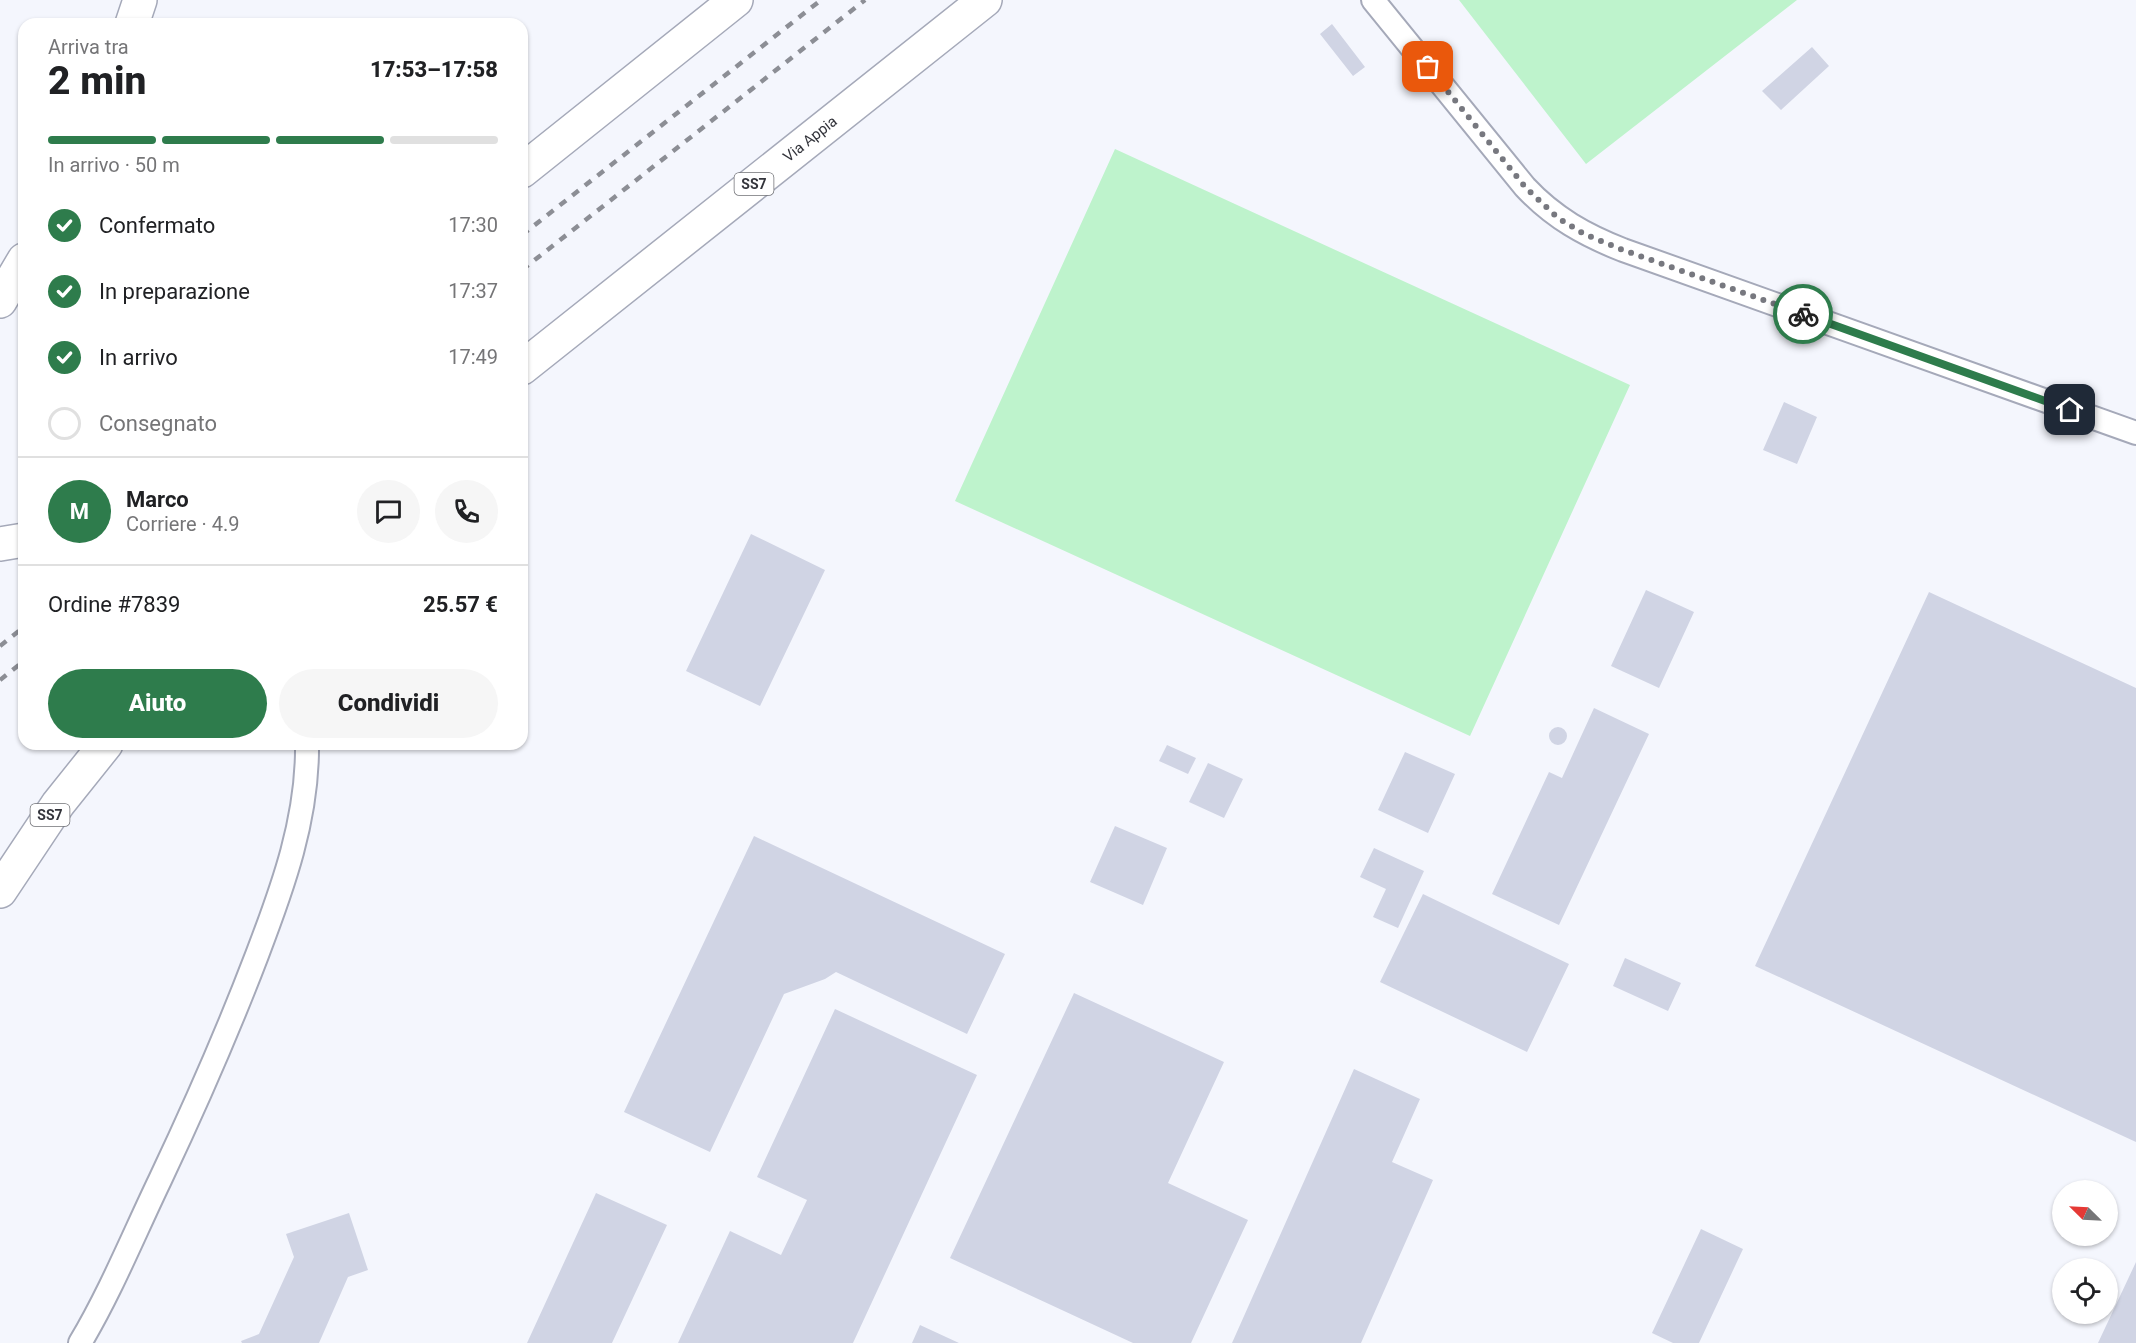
<!DOCTYPE html>
<html lang="it">
<head>
<meta charset="utf-8">
<style>
  body { margin:0; font-family:Roboto,sans-serif; background:#f6f6f6; color:#202124; height:100vh; display:flex; flex-direction:column; font-size:22px; white-space:nowrap }
  * { box-sizing:border-box; margin:0 }
  p { font-size:20px; color:#757577 }
  .icon { flex:none; width:33px; height:33px; fill:none; stroke:currentColor; stroke-width:2; stroke-linecap:round; stroke-linejoin:round }
  .map { position:relative; flex:1; overflow:hidden }
  .side { position:absolute; left:18px; top:18px; width:510px; height:732px; display:flex; flex-direction:column; background:#fff; border-radius:18px; box-shadow:0 2px 4px #0004 }
  .side>* { flex:none }
  .needle { width:39px; rotate:294deg }
  .controls { position:absolute; left:2052px; top:1180px; display:grid; gap:12px }
  .controls a { display:grid; place-items:center; width:66px; height:66px; border-radius:50%; background:#fff; box-shadow:0 2px 4px #0004; font-size:30px }
  .pin { position:absolute; display:grid; place-items:center; width:51px; height:51px; color:#fff; margin:-26px; border-radius:12px; box-shadow:0 3px 9px #0006 }
  .courier { position:absolute; display:grid; place-items:center; width:60px; height:60px; margin:-30px; border:4px solid #2e7c4c; border-radius:50%; background:#fff; color:#222; box-shadow:0 2px 8px #0007 }
  .headline em { font-style:normal; font-weight:800 }
  .headline div { display:flex; flex-direction:column-reverse }
  .headline { display:flex; align-items:center; justify-content:space-between; height:102px; padding:0 30px }
  h1 { font-size:39px; font-weight:800; line-height:45px }
  .bar { display:grid; grid-template-columns:repeat(4,1fr); gap:9px 6px; align-content:center; height:72px; padding:0 30px }
  .bar i { height:8px; border-radius:4px; background:#e0e0e0 }
  .bar .current { background:#2e7c4c }
  .bar p { grid-column:span 4 }
  .line { display:flex; align-items:center; gap:15px; padding:0 30px; border-top:2px solid #e0e0e0 }
  .line div { flex:1 }
  .round { display:grid; place-items:center; flex:none; width:63px; height:63px; border-radius:32px; background:#f6f6f6 }
  ol { padding:0 30px; list-style:none }
  li { display:flex; align-items:center; gap:18px; height:66px }
  li p { margin-inline-start:auto }
  li .icon { padding:6px; border-radius:50%; background:#2e7c4c; color:#fff; stroke-width:4 }
  li:last-child { color:#757577 }
  li i { width:33px; height:33px; border:3px solid #e0e0e0; border-radius:50% }
  .button { display:flex; gap:12px; margin-top:auto; padding:12px 30px }
  .button a { flex:1; height:69px; border-radius:36px; background:#2e7c4c; color:#fff; font-size:24px; font-weight:800; line-height:69px; text-align:center }
  .button a+a { background:#f6f6f6; color:#202124 }
  .map>svg:first-child { display:block }
</style>
</head>
<body>
<div class="map">
<svg width="2136" height="1343" viewBox="0 0 2136 1343">
  <rect width="100%" height="100%" fill="#f4f6fd"/>
  <path fill="#bef3cc" d="M1459,0H1797L1586,164Z
    M1115,149L1630,385L1470,736L955,501Z"/>
  <path fill="#d0d4e4" d="M1332,24L1365,67L1353,76L1320,34Z
    M1812,47L1829,66L1781,110L1762,91Z
    M1784,402L1817,417L1797,464L1763,450Z
    M751,534L825,570L760,706L686,671Z
    M1646,590L1694,612L1659,688L1611,666Z
    M1929,592L2136,688V1142L1755,966Z
    M1594,708L1649,734L1559,925L1492,894L1549,772L1562,778Z
    M1549 736a9 9 0 1 1 18 0a9 9 0 1 1-18 0Z
    M1167,745L1196,758L1188,774L1159,761Z
    M1405,752L1455,774L1428,833L1378,810Z
    M1208,763L1243,779L1224,818L1189,802Z
    M1115,826L1167,848L1143,905L1090,882Z
    M754,836L1005,954L967,1034L836,972L825,979L784,994L710,1152L624,1112Z
    M1374,848L1424,871L1398,928L1373,917L1386,889L1360,877Z
    M1423,894L1569,964L1527,1052L1380,982Z
    M1625,958L1681,983L1668,1011L1613,986Z
    M1074,993L1224,1062L1168,1183L1248,1220L1191,1343H1133L950,1258Z
    M835,1009L977,1075L853,1343H678L730,1231L781,1255L807,1200L757,1177Z
    M1354,1069L1420,1099L1392,1162L1433,1180L1361,1343H1232Z
    M596,1193L667,1225L612,1343H527Z
    M349,1213L368,1270L348,1277L319,1343H242L241,1341L259,1334L294,1257L286,1234Z
    M1701,1229L1743,1249L1699,1343H1673L1652,1333Z
    M2136,1262V1343H2098Z
    M920,1325L959,1343H912Z"/>
  <g fill="none" stroke-linecap="round" stroke-linejoin="round">
    <defs>
      <path id="lane" d="M1373,0L1525,187C1554,218 1585,235 1623,250L2136,433
        M80,1343C111,1291 134,1234 160,1180C195,1106 228,1031 257,955C283,887 308,818 307,744"/>
      <path id="street" d="M132,24L140,0
        M522,171L736,0
        M0,301L24,260
        M0,544L24,540"/>
      <g id="primary">
        <path id="s1" d="M522,368L985,0"/>
        <path d="M0,891L58,804L106,744"/>
      </g>
    </defs>
    <use href="#lane" stroke="#a5a9b9" stroke-width="26"/>
    <use href="#street" stroke="#a5a9b9" stroke-width="36"/>
    <use href="#primary" stroke="#a5a9b9" stroke-width="36"/>
    <use href="#lane" stroke="#fff" stroke-width="22"/>
    <use href="#street" stroke="#fff" stroke-width="33"/>
    <use href="#primary" stroke="#fff" stroke-width="33"/>
    <path stroke="#8c8e95" stroke-width="4.5" stroke-dasharray="8 8" stroke-linecap="butt" d="M522,235L821,0
      M522,270L865,0
      M0,646L24,627
      M0,680L24,661"/>
  </g>
  <g fill="none" stroke-linecap="round" stroke-linejoin="round">
    <path stroke="#77787f" stroke-width="6" stroke-dasharray="0 10.8" d="M1428,67L1526,188L1558,218L1584,234L1623,250L1803,314"/>
    <path stroke="#2e7c4c" stroke-width="8" d="M1803,314L2070,410"/>
  </g>
  <g text-anchor="middle" stroke-width="6" stroke-linejoin="round" paint-order="stroke">
    <g fill="#fff" stroke="#707176" stroke-width="1.5">
      <rect x="734.5" y="173" width="39" height="22" rx="4.5"/>
      <rect x="30.5" y="804" width="39" height="22" rx="4.5"/>
    </g>
    <g font-size="14" font-weight="bold" fill="#33343b">
      <text x="754" y="189">SS7</text>
      <text x="50" y="820">SS7</text>
    </g>
    <g font-size="15" fill="#33343b" stroke="#fff">
      <text dy="5" stroke="none"><textPath href="#s1" startOffset="368">Via Appia</textPath></text>
    </g>
  </g>
</svg>
<div class="controls">
<a><svg class="needle" viewBox="-14 -14 28 28"><path d="M0-13l5 13h-10z" fill="#e53935"/><path d="M0 13l5-13h-10z" fill="#757577"/></svg></a>
<a><svg class="icon" aria-label="locate" viewBox="0 0 24 24"><circle cx="12" cy="12" r="6"/><path d="M12 2v4M12 18v4M2 12h4M18 12h4"/></svg></a>
</div>
<div class="pin" style="left:1428px;top:67px;background:#ea580c"><svg class="icon" aria-label="bag" viewBox="0 0 24 24"><path d="M5 8h14l-1 12H6zM9 8a3 3 0 0 1 6 0"/></svg></div>
<div class="pin" style="left:2070px;top:410px;background:#1f2937"><svg class="icon" aria-label="home" viewBox="0 0 24 24"><path d="M3 11l9-7 9 7M6 9v11h12V9"/></svg></div>
<div class="courier" style="left:1803px;top:314px"><svg class="icon" aria-label="bike" viewBox="0 0 24 24"><circle cx="6" cy="16" r="4"/><circle cx="18" cy="16" r="4"/><path d="M6 16l4-8h5l3 8M10 8l3 8H6M13 5h3"/></svg></div>
<section class="side">
<div class="headline"><div><h1>2 min</h1><p>Arriva tra</p></div><em>17:53–17:58</em></div>
<div class="bar"><i class="current"></i><i class="current"></i><i class="current"></i><i></i><p>In arrivo · 50 m</p></div>
<ol>
<li><svg class="icon" aria-label="check" viewBox="0 0 24 24"><path d="M5 12l5 5 9-10"/></svg>Confermato<p>17:30</p></li>
<li><svg class="icon" aria-label="check" viewBox="0 0 24 24"><path d="M5 12l5 5 9-10"/></svg>In preparazione<p>17:37</p></li>
<li><svg class="icon" aria-label="check" viewBox="0 0 24 24"><path d="M5 12l5 5 9-10"/></svg>In arrivo<p>17:49</p></li>
<li><i></i>Consegnato</li>
</ol>
<div class="line" style="height:108px"><b class="round" style="background:#2e7c4c;color:#fff">M</b><div><b>Marco</b><p>Corriere · 4.9</p></div><a class="round"><svg class="icon" aria-label="chat" viewBox="0 0 24 24"><path d="M4 5h16v11H9l-5 4z"/></svg></a><a class="round"><svg class="icon" aria-label="phone" viewBox="0 0 24 24"><path d="M5 4h4l2 5-3 2q2 4 5 5l2-3 5 2v4C11 20 4 13 5 4z"/></svg></a></div>
<div class="line" style="height:78px"><div>Ordine #7839</div><b>25.57 €</b></div>
<div class="button"><a>Aiuto</a><a>Condividi</a></div>
</section>
</div>
</body>
</html>
